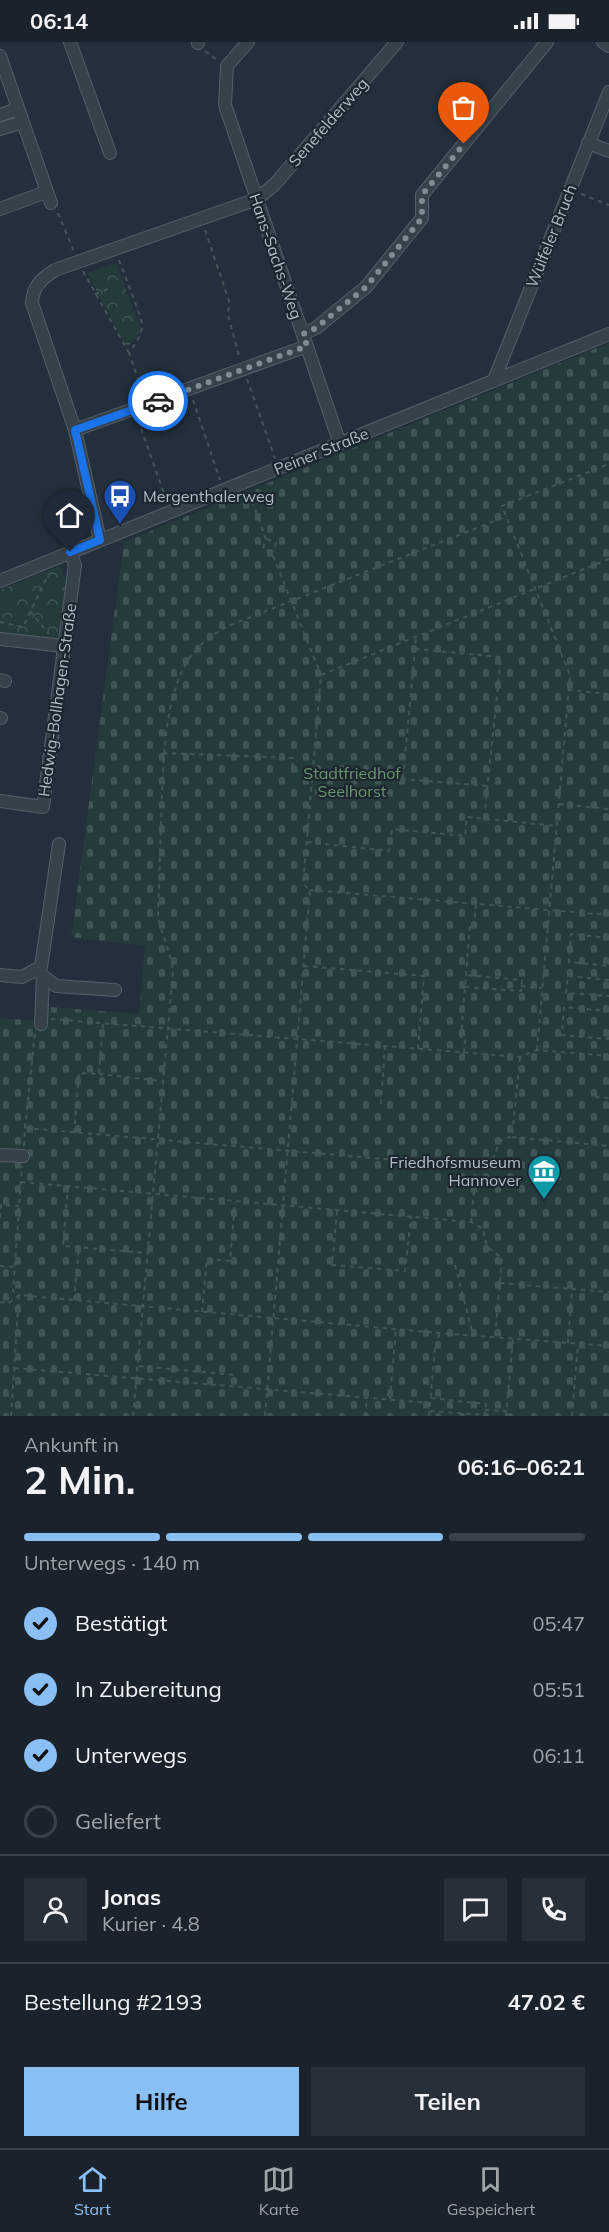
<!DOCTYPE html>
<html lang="de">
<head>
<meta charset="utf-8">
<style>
  body { margin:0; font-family:Mulish,sans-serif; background:#272f38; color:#f1f3f6; height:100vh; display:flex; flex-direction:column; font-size:22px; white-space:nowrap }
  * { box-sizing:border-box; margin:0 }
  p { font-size:20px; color:#9fa4a9 }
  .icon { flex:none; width:33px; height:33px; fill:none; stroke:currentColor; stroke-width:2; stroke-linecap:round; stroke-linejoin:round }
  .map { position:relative; height:1374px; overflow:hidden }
  .sheet { display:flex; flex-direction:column; background:#1a232c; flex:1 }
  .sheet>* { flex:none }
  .pin { position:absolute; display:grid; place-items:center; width:51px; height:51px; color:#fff; margin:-62px -26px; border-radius:50% 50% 50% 0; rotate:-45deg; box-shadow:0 0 6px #0007 }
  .pin .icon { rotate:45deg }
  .courier { position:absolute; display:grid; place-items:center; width:60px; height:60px; margin:-30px; border:4px solid #1a73e8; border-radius:50%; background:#fff; color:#222; box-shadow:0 2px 8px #0007 }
  .head em { font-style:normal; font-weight:700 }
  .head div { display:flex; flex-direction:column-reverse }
  .head { display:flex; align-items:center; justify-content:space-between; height:102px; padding:0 24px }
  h1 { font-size:39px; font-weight:700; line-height:45px }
  .bar { display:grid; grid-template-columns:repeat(4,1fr); gap:9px 6px; align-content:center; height:72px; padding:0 24px }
  .bar i { height:8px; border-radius:4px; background:#384048 }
  .bar .current { background:#89bff4 }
  .bar p { grid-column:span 4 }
  .line { display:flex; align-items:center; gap:15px; padding:0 24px; border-top:2px solid #384048 }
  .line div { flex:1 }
  .round { display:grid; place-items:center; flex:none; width:63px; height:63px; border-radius:0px; background:#272f38 }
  ol { padding:0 24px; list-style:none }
  li { display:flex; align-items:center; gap:18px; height:66px }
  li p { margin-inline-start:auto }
  li .icon { padding:6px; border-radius:50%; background:#89bff4; color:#111; stroke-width:4 }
  li:last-child { color:#9fa4a9 }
  li i { width:33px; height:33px; border:3px solid #384048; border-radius:50% }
  .action { display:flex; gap:12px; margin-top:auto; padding:12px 24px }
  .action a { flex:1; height:69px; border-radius:0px; background:#89bff4; color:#111; font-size:24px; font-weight:700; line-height:69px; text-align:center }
  .action a+a { background:#272f38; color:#f1f3f6 }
  .status { display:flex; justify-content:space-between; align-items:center; height:42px; padding:0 30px; background:#1a232c; direction:ltr }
  .status svg { height:16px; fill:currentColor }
  .tab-bar { display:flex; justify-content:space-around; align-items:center; height:84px; border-top:2px solid #384048; background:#1a232c; font-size:16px; color:#9fa4a9 }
  .tab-bar a { display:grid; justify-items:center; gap:3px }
  .tab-bar .current { color:#89bff4 }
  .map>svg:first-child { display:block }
</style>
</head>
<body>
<div class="status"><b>06:14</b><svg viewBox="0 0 49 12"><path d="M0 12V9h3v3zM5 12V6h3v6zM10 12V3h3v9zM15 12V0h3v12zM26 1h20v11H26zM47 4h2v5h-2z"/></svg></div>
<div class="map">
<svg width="609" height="1374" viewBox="0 0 609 1374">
  <defs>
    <pattern id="forest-crowns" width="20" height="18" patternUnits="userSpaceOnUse" patternTransform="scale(1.5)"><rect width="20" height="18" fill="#253b3b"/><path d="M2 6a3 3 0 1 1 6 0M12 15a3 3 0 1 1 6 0" fill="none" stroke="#425556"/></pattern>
    <pattern id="cemetery-stones" width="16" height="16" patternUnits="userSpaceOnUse" patternTransform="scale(1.5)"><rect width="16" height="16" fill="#253b3b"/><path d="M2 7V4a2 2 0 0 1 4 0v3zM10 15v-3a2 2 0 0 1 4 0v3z" fill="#425556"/></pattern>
  </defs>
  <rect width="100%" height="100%" fill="#232f3a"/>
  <path fill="url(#forest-crowns)" d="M116,221L140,285L137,295L127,305L87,231Z
    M60,524L66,537L57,599L0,592V548Z"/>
  <path fill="url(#cemetery-stones)" d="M609,301V1374H0V976L36,979L38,964L139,972L145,904L71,895L124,500Z"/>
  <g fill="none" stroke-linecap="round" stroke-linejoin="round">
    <defs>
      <path id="minor" d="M70,0L110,111
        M198,0V1
        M248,0L227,24L225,63L340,402
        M603,0L609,4
        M0,14L51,161
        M0,73L18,67
        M0,87L23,80
        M588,101L609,109
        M0,167L46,150
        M303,292L316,286L366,245L422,176V153L547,0
        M494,338L609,50
        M75,388L307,304
        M100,498L75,388L32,261C33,244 41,237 55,228L257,157L275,142L397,0
        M0,539L609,292
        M0,597L64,604
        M0,638L5,639
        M0,676H1
        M0,759L43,765L75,523L70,510
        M35,928L56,944L115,948
        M0,933L22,935L41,925L59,802
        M41,982L43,934
        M0,1113L23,1114"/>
    </defs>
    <use href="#minor" stroke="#555f68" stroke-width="14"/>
    <path stroke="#435757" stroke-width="2" stroke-dasharray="4.5 4.5" stroke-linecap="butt" d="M205,9L217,18
      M581,152L609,163
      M58,171L74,210
      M205,188L229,259L228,273L240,317
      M119,218L141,276C144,292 137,299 129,311L143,351
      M83,229L129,311
      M95,252L108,247
      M247,337L275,416
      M193,358L220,438
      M138,378L167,460
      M249,451L266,497L263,506L272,511L321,633
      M267,497L276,501L272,511
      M30,569L49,592
      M0,580L23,585L47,535L46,533
      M415,607L501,615L484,777
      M568,648L609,652
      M163,711L293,716L292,728L488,744
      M403,736L416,595
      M559,762L609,767
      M307,800L389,809L392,787L465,794L467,775L556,784
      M310,848L609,873
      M609,896L571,892L569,920L609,924
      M304,924L424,934L418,1007
      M609,938L568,934L566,951L609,954
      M521,944L542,946
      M465,945L521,949L522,938L466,933
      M609,969L564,965L562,993L608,997L609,988
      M51,977L520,1015L537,1008L609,1014
      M537,1008L570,633L502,464L609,422
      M464,1011L465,996L461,995L470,883L474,884L476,862
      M99,1032L162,1039
      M595,1055L609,1056
      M381,1062L385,1004
      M25,1086L35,991
      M74,1091L79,1031L99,1032L103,981
      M512,1095L609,1104
      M24,1104L25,1086L476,1125L471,1180
      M476,1125L492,1118C499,1107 496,1096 512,1095L520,1015
      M21,1140L471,1180L483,1187L487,1205L502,1216L495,1296
      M68,1144L63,1204L147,1211
      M337,1169L332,1223L405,1229L411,1175
      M0,1176L1,1163L19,1164
      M455,1223L473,1293
      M0,1224L15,1225
      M500,1241L609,1250
      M74,1258L79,1205
      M0,1260L9,1261L19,1253L13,1249L22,1124
      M202,1270L207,1217L230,1219L235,1160
      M568,1301L572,1247
      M139,1324L235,1333L234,1344
      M14,1326L430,1361L435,1306H438L439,1291
      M390,1357L396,1288
      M485,1368L506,1369
      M430,1369L485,1373L486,1362L431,1356
      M11,1374L19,1253L439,1291L609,1304
      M133,1374L173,929C170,910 163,894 158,876C159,843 160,811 161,779C163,732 162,645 195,609C204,598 216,591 228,584L507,474
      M265,1374L310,848L303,842L321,633L609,517
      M365,1374L367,1355
      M429,1374L430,1361
      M506,1374L513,1297
      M572,1374L578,1302"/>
    <use href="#minor" stroke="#37414a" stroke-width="12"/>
  </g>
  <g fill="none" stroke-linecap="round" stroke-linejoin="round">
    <path stroke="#808b95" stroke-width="6" stroke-dasharray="0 10.8" d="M158,359L307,304L303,292L316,286L366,245L422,176V153L464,102"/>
    <path stroke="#1a73e8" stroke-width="8" d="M70,510L100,498L75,388L158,359"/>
  </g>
  <defs>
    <symbol id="bus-pin" viewBox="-11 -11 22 30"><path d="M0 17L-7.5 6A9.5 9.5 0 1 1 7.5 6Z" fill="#1a4fb4" stroke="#1c262f"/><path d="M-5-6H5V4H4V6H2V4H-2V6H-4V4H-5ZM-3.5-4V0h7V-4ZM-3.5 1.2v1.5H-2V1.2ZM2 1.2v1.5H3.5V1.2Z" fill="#fff"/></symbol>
    <symbol id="museum-pin" viewBox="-11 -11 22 30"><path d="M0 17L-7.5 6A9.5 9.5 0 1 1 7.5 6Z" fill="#0f9aa8" stroke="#1c262f"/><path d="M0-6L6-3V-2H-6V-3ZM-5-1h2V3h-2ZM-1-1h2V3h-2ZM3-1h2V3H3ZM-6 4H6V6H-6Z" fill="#fff"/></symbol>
  </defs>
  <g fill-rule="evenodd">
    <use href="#bus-pin" x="101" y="435" width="38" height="52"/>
    <use href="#museum-pin" x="525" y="1110" width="38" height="52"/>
  </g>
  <g text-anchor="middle" stroke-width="4.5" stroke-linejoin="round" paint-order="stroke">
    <g font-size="16" fill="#b2bcc6" stroke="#1c262f">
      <text transform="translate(328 80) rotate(-49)" y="6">Senefelderweg</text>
      <text transform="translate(551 194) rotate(-68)" y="6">Wülfeler Bruch</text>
      <text transform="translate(276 214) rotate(71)" y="6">Hans-Sachs-Weg</text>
      <text transform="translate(321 409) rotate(-22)" y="6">Peiner Straße</text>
      <text transform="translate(57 658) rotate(-82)" y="6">Hedwig-Bollhagen-Straße</text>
    </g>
    <g font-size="16" fill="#b2bcc6" stroke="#1c262f" text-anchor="start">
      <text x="143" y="460">Mergenthalerweg</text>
      <text x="521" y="1126" text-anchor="end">Friedhofsmuseum<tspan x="521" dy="18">Hannover</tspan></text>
    </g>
    <g font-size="16" fill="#6a966f" stroke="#1c262f">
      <text x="352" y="737">Stadtfriedhof<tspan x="352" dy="18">Seelhorst</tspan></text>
    </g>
  </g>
</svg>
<div class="pin" style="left:464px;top:102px;background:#ea580c"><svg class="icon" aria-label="bag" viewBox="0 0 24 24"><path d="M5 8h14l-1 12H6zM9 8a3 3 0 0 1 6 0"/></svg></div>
<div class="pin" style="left:70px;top:510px;background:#1f2937"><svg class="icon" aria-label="home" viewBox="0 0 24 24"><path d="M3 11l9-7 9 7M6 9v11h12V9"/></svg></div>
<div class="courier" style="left:158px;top:359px"><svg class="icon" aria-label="car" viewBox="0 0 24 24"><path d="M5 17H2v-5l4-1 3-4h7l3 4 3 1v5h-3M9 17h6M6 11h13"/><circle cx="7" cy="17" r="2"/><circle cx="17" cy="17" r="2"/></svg></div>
</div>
<section class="sheet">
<div class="head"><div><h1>2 Min.</h1><p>Ankunft in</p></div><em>06:16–06:21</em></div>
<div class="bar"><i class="current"></i><i class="current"></i><i class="current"></i><i></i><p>Unterwegs · 140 m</p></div>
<ol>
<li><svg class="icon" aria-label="check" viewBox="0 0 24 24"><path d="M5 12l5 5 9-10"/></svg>Bestätigt<p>05:47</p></li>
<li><svg class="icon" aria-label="check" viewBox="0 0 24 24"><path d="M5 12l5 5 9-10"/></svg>In Zubereitung<p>05:51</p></li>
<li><svg class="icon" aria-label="check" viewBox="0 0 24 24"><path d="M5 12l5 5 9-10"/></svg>Unterwegs<p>06:11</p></li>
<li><i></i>Geliefert</li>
</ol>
<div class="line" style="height:108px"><a class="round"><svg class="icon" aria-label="person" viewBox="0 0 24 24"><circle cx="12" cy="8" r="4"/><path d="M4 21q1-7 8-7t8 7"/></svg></a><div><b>Jonas</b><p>Kurier · 4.8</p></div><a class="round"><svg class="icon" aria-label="chat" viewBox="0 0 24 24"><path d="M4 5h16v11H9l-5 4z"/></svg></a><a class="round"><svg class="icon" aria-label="phone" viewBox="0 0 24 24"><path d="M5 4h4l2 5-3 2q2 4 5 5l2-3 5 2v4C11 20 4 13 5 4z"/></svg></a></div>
<div class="line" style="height:78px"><div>Bestellung #2193</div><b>47.02 €</b></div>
<div class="action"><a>Hilfe</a><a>Teilen</a></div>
</section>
<nav class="tab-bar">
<a class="current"><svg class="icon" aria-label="home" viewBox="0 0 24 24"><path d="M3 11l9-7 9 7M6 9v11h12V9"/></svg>Start</a>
<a><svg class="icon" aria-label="map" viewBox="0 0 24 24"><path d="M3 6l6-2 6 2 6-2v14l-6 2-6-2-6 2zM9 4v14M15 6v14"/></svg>Karte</a>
<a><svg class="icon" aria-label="saved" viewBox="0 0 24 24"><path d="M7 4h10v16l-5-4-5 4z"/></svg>Gespeichert</a>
</nav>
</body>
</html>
